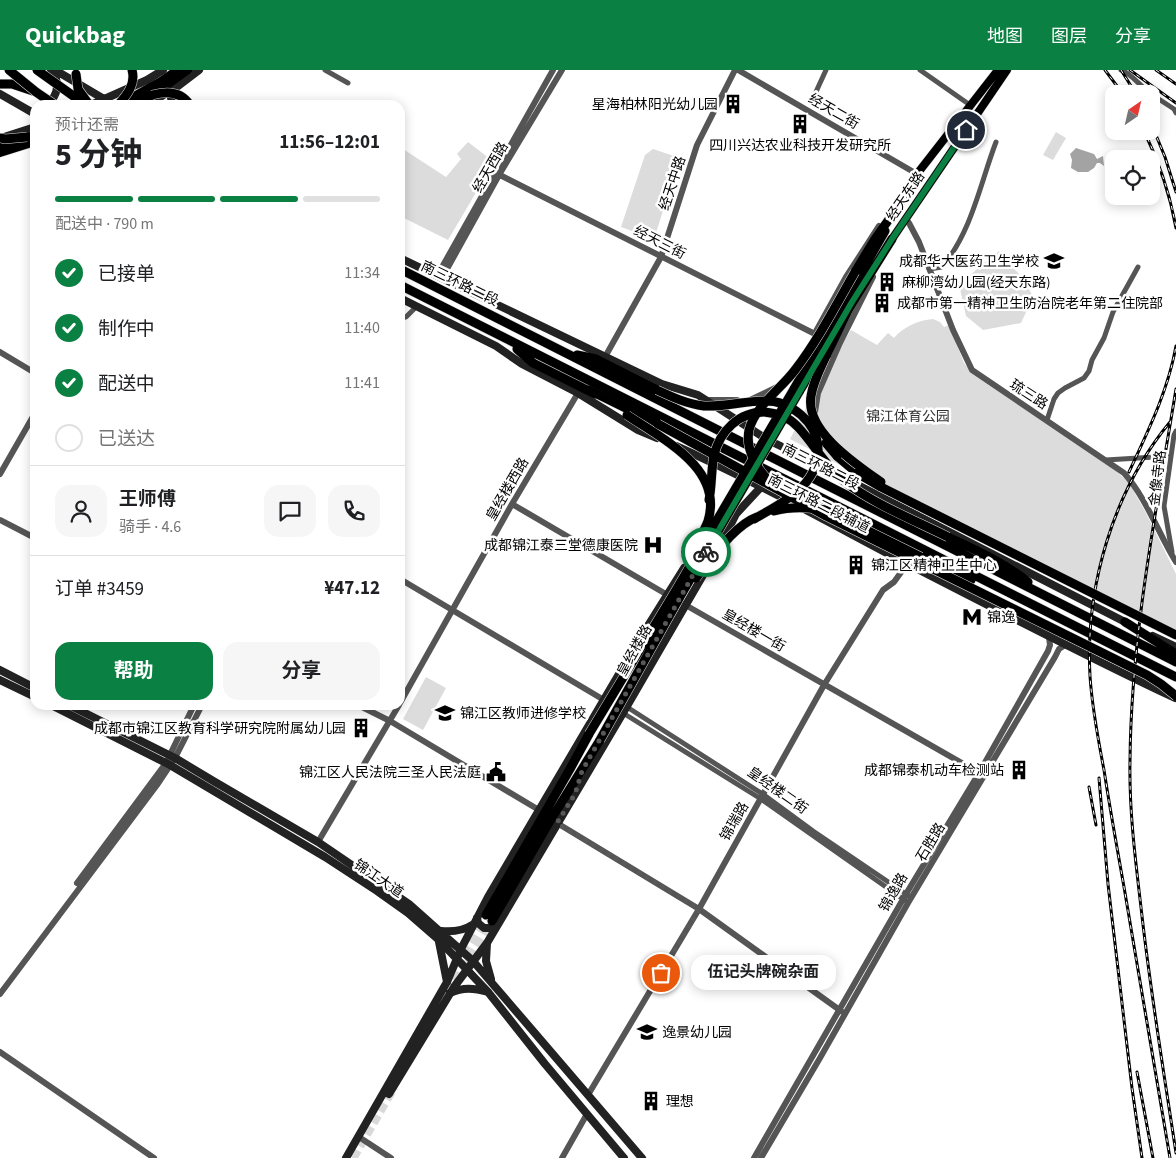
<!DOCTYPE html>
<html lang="zh">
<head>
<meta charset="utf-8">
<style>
  body { margin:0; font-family:"Source Sans 3","Noto Sans SC",sans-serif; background:#f6f6f6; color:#202124; height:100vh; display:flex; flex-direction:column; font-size:19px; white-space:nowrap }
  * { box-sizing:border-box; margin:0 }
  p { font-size:16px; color:#757577 }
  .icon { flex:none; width:28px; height:28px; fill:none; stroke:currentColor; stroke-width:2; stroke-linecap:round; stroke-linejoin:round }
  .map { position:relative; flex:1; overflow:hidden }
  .details { position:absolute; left:30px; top:30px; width:375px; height:610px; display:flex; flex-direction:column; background:#fff; border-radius:15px; box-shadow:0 2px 12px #0003 }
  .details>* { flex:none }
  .needle { width:32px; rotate:34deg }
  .buttons { position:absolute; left:1105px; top:15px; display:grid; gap:10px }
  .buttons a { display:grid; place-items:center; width:55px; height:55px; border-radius:10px; background:#fff; box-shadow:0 2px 12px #0003; font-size:25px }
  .pin { position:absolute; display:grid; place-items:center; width:42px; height:42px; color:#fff; margin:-21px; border:2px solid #fff; border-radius:50%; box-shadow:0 1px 5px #0007 }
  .courier { position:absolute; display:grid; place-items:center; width:50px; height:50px; margin:-25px; border:4px solid #0b8043; border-radius:50%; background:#fff; color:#222; box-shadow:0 1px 6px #0007 }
  .bubble { position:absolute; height:35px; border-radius:15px; background:#fff; box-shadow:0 2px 12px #0003; font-size:16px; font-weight:700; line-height:35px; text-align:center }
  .summary em { font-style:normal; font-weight:700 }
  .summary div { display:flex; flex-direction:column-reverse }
  .summary { display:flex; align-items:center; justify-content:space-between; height:85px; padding:0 25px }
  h1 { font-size:32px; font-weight:700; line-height:38px }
  .bar { display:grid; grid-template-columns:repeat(4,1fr); gap:8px 5px; align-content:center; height:60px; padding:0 25px }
  .bar i { height:6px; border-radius:4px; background:#e0e0e0 }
  .bar .selected { background:#0b8043 }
  .bar p { grid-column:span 4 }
  .line { display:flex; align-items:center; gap:12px; padding:0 25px; border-top:1px solid #e0e0e0 }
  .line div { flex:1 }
  .round { display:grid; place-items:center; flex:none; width:52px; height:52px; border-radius:15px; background:#f6f6f6 }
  ol { padding:0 25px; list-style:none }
  li { display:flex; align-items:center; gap:15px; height:55px }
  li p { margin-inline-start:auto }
  li .icon { padding:5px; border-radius:50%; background:#0b8043; color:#fff; stroke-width:4 }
  li:last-child { color:#757577 }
  li i { width:28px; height:28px; border:2px solid #e0e0e0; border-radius:50% }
  .button { display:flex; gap:10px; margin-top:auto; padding:10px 25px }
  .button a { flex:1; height:58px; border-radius:15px; background:#0b8043; color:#fff; font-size:20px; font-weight:700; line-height:58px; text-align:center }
  .button a+a { background:#f6f6f6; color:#202124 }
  header { display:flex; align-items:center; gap:30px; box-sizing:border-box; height:70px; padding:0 25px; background:#0b8043; color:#fff }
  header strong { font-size:24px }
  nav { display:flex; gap:28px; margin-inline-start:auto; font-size:18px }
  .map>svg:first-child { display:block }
</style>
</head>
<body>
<header>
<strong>Quickbag</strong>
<nav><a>地图</a><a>图层</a><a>分享</a></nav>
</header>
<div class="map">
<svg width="1176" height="1088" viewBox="0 0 1176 1088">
  <rect width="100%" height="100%" fill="#fff"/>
  <path fill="#dcdcdc" d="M1056,62L1066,68L1053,90L1043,85Z
    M468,72L494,92L448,170L400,146V77L446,107L461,89L457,84Z
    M653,79L680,88L654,169L621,157L645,85Z
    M999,181L1025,211L1033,227L1021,253L983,260L966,246L959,214Z
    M933,249L940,252L944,257L949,255L964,293L974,305L1087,381L1115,400L1129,413L1146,443L1176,504V570L790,369L825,301L851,260L877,275L888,263L894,268C903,257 919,250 933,249Z
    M426,607L446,618L423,660L403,649Z"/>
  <path fill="#a3a3a3" d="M1076,78L1094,84L1097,89L1103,86L1104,96L1100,93H1097L1094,98L1088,102H1078L1071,98L1072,90L1070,84Z"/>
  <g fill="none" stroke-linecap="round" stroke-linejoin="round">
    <path stroke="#d9d9d9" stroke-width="9" stroke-dasharray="9 4.5" stroke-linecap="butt" d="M462,883L486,845
      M456,911L491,853
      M353,1088L394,1017"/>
    <defs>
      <path id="primary" d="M118,35L161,11L177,0
        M134,35L166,16L188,0
        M0,76L35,65
        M0,83L35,72
        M917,104L998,0
        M892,169L1007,0"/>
      <path id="trunk" d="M0,14H12L33,21
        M894,145L917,104
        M400,199L1176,592
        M400,215L1176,607
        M849,238L892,169
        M517,279L533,293L595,324
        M577,285L596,289L657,320
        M794,319L885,161
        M799,322L831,269
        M948,467C975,480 1005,493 1028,512
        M921,487L971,510
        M1125,552L1176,584
        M486,845L570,699L589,664
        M492,851L550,751L600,670"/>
      <path id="motorway" d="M855,202L875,169L897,138
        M826,286L852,232
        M589,320L658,354
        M837,386L857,403"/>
    </defs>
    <use href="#primary" stroke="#dbdbdb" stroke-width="9"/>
    <use href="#trunk" stroke="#dbdbdb" stroke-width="10"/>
    <use href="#motorway" stroke="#dbdbdb" stroke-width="10"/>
    <path stroke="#555" stroke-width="5" d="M325,0L348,13
      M920,0L970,35
      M1121,0C1130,2 1142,18 1151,24
      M815,24L826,0
      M1151,24L1174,39L1176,43
      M929,199L942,197C972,161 980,114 996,72
      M400,249L406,247L417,236
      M1047,350L1054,329L1058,323L1065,318L1084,308L1089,301L1092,290L1104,268L1113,242L1138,197
      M1106,390L1171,386
      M1172,482L1164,436L1174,365L1176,361
      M627,637L764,725L813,761L909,826
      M623,643L761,729L906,831"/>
    <path stroke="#555" stroke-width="6" d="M738,0L917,104L916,105
      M494,102L815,264
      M906,149L909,153L919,172L953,260L972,300L1124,403C1147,429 1158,463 1176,492
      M437,206L553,0
      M442,208L499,105L562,0
      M815,263L846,207L879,156
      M0,282L35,303
      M605,287L661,187L697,75L735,0
      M709,330H737
      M750,330L777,317
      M815,342L818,323L839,275L873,207
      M0,404L35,343
      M512,434L671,527
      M0,450L35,468
      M400,509L604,630
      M682,533L981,704
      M400,633L512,434L578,323
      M358,635L390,651L539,740
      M557,753L699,839L841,941
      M318,772L399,635
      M77,813L166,693L194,635
      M0,924L157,715L175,688L202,635
      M0,982L154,1088
      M588,1025L699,839L824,615L883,520L894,512L907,494
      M362,1069L391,1088
      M562,1088L587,1044
      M754,1088L906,824L979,703L1048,581L1050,575L1049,567
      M761,1088L820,988L908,833L1055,587L1059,579L1065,575"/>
    <path stroke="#222" stroke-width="8" d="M55,0L114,35
      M173,19L171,28L173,35
      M0,24L35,44
      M47,35C58,25 61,13 51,0
      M91,35L147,10L163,0
      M147,35L178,16L199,0
      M4,67L35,57
      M400,188L662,314L698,325L768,370L812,391L833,403
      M400,228L496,276L522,294L578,323L638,360L657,368
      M676,376C753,410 826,451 900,490C991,537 1082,584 1175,628
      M846,409L1129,554
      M722,472L736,444L761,417
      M1153,566L1176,577
      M0,600L35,618
      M0,610L35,627
      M51,635L170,695L325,787L377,821L408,843L439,870L488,922L545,994L624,1088
      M69,635L175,688L215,712L318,772L409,834L473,891L642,1088
      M477,848L478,853L484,858H495
      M441,861C452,862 463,861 472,855
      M439,872L447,912
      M487,873L486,891L491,909
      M450,923C463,917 474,918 488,922
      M389,1024L454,917L487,873L623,643L706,500
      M346,1088L447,912L461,879L488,827L639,570L684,498"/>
    <use href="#primary" stroke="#000" stroke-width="8"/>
    <use href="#trunk" stroke="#000" stroke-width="9"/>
    <use href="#motorway" stroke="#000" stroke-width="9"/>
    <defs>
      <path id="rail" d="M1105,0L1123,24
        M1121,0L1136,24
        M1130,0L1176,33
        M1156,0L1176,14
        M1151,53L1165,87L1176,122
        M1144,61C1159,92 1170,124 1176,158
        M1176,319C1156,442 1131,566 1130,691C1129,743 1136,794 1142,846C1151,925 1164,1004 1176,1083
        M1129,402C1148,361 1168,321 1176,276
        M1099,708L1108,814L1132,1018L1142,1088
        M1089,717L1096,755
        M1137,1002L1153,1088
        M1170,1088C1155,998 1139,907 1124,817C1117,778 1110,739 1104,700C1098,669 1092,637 1090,606C1085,517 1113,421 1170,352"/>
    </defs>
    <use href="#rail" stroke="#000" stroke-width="3"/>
    <use href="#rail" stroke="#fff" stroke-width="1" stroke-dasharray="4" stroke-linecap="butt"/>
    <defs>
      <path id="trunk-bridge" d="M9,0L36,22L55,35
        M37,0L86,35
        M76,4L78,19L88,33
        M152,25C166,21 181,21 190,35
        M118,35C127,25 136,14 132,0
        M0,68L5,69L27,67
        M657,320C672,327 687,334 704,336C744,338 776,315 808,352C815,361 819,372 818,384C815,418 780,434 754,449
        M627,345C662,369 724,398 708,451C705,459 700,468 696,476
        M709,430C712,416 711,400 714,385C720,361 739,342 764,342C778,343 789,347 798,357C814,374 825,396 845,412C872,433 916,451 948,467
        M774,441C791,436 808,437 826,440L921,487
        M696,508C712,489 733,456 757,447
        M589,664L676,520L794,319
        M600,670L681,525L799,322"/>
      <path id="motorway-bridge" d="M826,286C820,299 813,312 811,326C805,361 856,394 881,412
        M658,354L826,446L1147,605L1161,614L1176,626
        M826,373L837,386
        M857,403L881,417L1176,565
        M773,414C758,402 745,380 749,360C755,336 781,319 795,300C818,270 836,235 855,202"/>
    </defs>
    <use href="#trunk-bridge" stroke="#dbdbdb" stroke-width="10" stroke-linecap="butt"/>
    <use href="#motorway-bridge" stroke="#dbdbdb" stroke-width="10" stroke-linecap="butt"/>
    <use href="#trunk-bridge" stroke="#000" stroke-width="9"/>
    <use href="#motorway-bridge" stroke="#000" stroke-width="9"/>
  </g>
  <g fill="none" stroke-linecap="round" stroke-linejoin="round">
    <path stroke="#595959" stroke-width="5" stroke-dasharray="0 9" d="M661,903L699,839L557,753L575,724L582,701L706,482"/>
    <path stroke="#0b8043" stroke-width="6" d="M706,482L852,232L892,169L966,60"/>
  </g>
  <defs>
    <symbol id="building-bare" viewBox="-9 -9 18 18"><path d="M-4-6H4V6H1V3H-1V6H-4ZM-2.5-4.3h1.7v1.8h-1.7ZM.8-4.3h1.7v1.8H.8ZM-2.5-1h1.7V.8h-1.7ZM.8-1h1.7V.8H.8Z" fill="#000" stroke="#fff" stroke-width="2.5" paint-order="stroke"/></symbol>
    <symbol id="university-bare" viewBox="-9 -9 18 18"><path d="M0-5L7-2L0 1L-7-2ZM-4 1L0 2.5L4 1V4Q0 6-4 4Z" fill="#000" stroke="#fff" stroke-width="2.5" paint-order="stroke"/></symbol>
    <symbol id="hospital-bare" viewBox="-9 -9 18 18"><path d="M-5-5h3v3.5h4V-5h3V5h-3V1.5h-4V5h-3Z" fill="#000" stroke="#fff" stroke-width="2.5" paint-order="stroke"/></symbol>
    <symbol id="metro-bare" viewBox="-9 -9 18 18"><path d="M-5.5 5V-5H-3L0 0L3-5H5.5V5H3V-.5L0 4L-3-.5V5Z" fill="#000" stroke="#fff" stroke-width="2.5" paint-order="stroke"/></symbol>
    <symbol id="school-bare" viewBox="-9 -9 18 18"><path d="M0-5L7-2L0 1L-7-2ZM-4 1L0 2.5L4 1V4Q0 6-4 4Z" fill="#000" stroke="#fff" stroke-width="2.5" paint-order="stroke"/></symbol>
    <symbol id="civic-bare" viewBox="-9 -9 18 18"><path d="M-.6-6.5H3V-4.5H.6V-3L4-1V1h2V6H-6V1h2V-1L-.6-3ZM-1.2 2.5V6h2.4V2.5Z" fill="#000" stroke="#fff" stroke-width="2.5" paint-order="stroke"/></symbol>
  </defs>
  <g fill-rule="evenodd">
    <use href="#building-bare" x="719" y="20" width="28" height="28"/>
    <use href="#building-bare" x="786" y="40" width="28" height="28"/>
    <use href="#university-bare" x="1040" y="177" width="28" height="28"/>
    <use href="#building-bare" x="873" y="198" width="28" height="28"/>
    <use href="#building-bare" x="868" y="219" width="28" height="28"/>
    <use href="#hospital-bare" x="639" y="461" width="28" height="28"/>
    <use href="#building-bare" x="842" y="481" width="28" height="28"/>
    <use href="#metro-bare" x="958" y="533" width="28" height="28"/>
    <use href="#school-bare" x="431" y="629" width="28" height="28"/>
    <use href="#building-bare" x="347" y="644" width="28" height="28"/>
    <use href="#building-bare" x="1005" y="686" width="28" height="28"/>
    <use href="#civic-bare" x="482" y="688" width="28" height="28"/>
    <use href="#school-bare" x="633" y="948" width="28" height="28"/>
    <use href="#building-bare" x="637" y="1017" width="28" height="28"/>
  </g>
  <g text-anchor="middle" stroke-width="5" stroke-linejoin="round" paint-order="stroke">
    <g font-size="14" fill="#000" stroke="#fff" text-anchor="start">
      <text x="718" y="39" text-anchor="end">星海柏林阳光幼儿园</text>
      <text x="800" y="80" text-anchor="middle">四川兴达农业科技开发研究所</text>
      <text x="1039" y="196" text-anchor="end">成都华大医药卫生学校</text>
      <text x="902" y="217">麻柳湾幼儿园(经天东路)</text>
      <text x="897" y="238">成都市第一精神卫生防治院老年第二住院部</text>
      <text x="638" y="480" text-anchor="end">成都锦江泰三堂德康医院</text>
      <text x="871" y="500">锦江区精神卫生中心</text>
      <text x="987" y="552">锦逸</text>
      <text x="460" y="648">锦江区教师进修学校</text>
      <text x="346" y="663" text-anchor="end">成都市锦江区教育科学研究院附属幼儿园</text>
      <text x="1004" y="705" text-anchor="end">成都锦泰机动车检测站</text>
      <text x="481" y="707" text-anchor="end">锦江区人民法院三圣人民法庭</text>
      <text x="662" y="967">逸景幼儿园</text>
      <text x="666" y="1036">理想</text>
    </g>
    <g font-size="14" fill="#000" stroke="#fff">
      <text transform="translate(834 41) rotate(30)" y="5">经天二街</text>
      <text transform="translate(490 97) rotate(-60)" y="5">经天西路</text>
      <text transform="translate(672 113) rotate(-72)" y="5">经天中路</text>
      <text transform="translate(905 126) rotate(-56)" y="5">经天东路</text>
      <text transform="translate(660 172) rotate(27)" y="5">经天三街</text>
      <text transform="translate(460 213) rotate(26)" y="5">南三环路二段</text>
      <text transform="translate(1029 324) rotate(33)" y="5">琉三路</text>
      <text transform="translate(821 396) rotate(27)" y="5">南三环路二段</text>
      <text transform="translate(1157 408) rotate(-83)" y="5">金像寺路</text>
      <text transform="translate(507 419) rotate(-60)" y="5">皇经楼西路</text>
      <text transform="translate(819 433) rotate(27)" y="5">南三环路二段辅道</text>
      <text transform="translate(754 560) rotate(30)" y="5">皇经楼一街</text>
      <text transform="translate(634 580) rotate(-61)" y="5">皇经楼路</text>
      <text transform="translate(778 720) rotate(35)" y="5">皇经楼二街</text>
      <text transform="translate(734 751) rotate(-60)" y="5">锦瑞路</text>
      <text transform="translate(930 772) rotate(-59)" y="5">石胜路</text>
      <text transform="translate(379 808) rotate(34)" y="5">锦江大道</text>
      <text transform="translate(893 822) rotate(-60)" y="5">锦逸路</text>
    </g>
    <g font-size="14" fill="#333" stroke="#fff">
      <text x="908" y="351">锦江体育公园</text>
    </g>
  </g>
</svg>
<div class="buttons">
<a><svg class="needle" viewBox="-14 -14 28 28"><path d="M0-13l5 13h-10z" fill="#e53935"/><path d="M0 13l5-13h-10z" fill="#757577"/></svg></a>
<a><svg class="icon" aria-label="locate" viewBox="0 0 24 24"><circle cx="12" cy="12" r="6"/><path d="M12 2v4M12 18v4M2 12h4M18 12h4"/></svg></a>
</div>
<div class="pin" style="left:661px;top:903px;background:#ea580c"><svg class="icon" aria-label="bag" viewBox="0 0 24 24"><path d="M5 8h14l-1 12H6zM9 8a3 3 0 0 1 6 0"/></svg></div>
<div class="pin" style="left:966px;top:60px;background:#1f2937"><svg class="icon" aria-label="home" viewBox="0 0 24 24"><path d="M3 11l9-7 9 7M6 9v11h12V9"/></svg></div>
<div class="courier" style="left:706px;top:482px"><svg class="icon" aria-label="bike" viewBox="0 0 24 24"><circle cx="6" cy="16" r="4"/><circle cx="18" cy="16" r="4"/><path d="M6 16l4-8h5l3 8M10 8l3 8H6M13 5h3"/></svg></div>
<div class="bubble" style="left:691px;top:885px;width:145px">伍记头牌碗杂面</div>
<section class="details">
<div class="summary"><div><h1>5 分钟</h1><p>预计还需</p></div><em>11:56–12:01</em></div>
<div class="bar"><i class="selected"></i><i class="selected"></i><i class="selected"></i><i></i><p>配送中 · 790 m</p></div>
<ol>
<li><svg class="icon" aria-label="check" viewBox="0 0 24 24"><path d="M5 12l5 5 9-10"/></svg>已接单<p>11:34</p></li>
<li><svg class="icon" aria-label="check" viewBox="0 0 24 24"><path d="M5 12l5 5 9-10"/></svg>制作中<p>11:40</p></li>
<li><svg class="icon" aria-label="check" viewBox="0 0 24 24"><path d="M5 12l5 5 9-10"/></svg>配送中<p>11:41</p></li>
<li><i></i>已送达</li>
</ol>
<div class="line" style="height:90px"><a class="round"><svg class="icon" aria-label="person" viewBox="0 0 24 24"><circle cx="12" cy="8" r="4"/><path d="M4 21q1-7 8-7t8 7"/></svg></a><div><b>王师傅</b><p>骑手 · 4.6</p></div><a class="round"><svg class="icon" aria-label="chat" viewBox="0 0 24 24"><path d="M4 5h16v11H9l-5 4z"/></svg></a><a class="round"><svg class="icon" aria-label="phone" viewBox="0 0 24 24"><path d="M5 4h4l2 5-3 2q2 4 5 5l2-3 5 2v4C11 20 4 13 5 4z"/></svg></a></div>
<div class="line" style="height:65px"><div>订单 #3459</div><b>¥47.12</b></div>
<div class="button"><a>帮助</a><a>分享</a></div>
</section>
</div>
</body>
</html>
